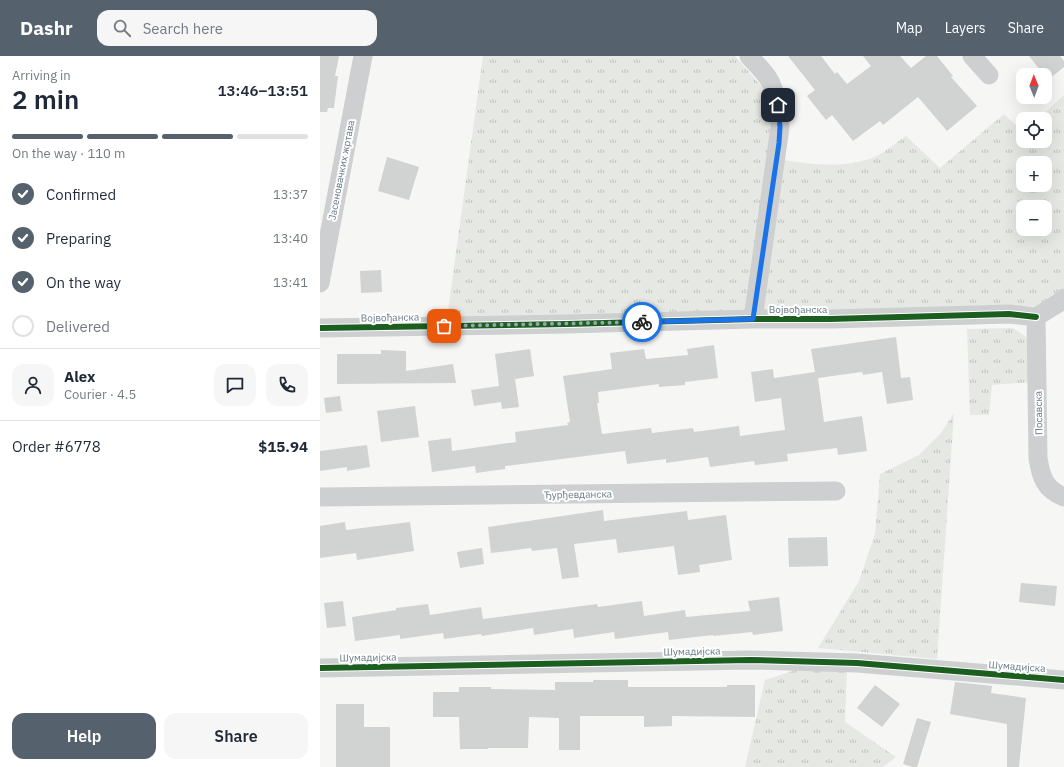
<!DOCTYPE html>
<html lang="en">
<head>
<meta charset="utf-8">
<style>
  body { margin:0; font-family:"IBM Plex Sans",sans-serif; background:#f6f6f7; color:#1f2937; height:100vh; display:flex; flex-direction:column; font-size:15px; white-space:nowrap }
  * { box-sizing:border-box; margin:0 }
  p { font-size:13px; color:#747a83 }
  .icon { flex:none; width:22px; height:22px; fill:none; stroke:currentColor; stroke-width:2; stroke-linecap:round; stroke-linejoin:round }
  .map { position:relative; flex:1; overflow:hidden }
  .drawer { display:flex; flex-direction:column; background:#fff; width:320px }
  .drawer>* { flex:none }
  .needle { width:26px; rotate:359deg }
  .tools { position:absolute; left:696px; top:12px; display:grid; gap:8px }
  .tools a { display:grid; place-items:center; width:36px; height:36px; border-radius:8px; background:#fff; box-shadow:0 4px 16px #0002; font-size:20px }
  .pin { position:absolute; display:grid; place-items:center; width:34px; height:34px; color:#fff; margin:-17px; border-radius:8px; box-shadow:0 2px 6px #0006 }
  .courier { position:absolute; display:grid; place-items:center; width:40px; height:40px; margin:-20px; border:3px solid #1a73e8; border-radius:50%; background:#fff; color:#222; box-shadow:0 1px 5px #0007 }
  .headline em { font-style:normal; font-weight:600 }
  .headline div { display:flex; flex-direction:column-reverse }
  .headline { display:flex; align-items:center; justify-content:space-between; height:68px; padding:0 12px }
  h1 { font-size:26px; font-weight:600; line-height:30px }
  .bar { display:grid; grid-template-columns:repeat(4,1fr); gap:6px 4px; align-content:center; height:48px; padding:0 12px }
  .bar i { height:5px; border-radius:3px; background:#e0e1e3 }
  .bar .selected { background:#55616d }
  .bar p { grid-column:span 4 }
  .line { display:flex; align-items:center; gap:10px; padding:0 12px; border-top:1px solid #e0e1e3 }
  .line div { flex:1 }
  .round { display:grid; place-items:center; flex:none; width:42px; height:42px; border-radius:12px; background:#f6f6f7 }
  ol { padding:0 12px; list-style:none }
  li { display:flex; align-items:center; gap:12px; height:44px }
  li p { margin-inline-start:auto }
  li .icon { padding:4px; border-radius:50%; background:#55616d; color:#fff; stroke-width:4 }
  li:last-child { color:#747a83 }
  li i { width:22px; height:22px; border:2px solid #e0e1e3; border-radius:50% }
  .action { display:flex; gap:8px; margin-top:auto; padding:8px 12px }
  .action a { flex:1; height:46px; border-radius:12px; background:#55616d; color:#fff; font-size:16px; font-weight:600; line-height:46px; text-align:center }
  .action a+a { background:#f6f6f7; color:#1f2937 }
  header { display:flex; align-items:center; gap:24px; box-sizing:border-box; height:56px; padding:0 20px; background:#55616d; color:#fff }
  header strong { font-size:19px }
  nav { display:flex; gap:22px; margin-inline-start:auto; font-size:14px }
  .search { width:280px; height:36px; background:#f6f6f7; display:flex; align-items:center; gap:10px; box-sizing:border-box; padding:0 14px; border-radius:12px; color:#747a83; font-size:15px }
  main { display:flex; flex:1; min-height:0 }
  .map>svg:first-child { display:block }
</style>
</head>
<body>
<header>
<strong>Dashr</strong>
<div class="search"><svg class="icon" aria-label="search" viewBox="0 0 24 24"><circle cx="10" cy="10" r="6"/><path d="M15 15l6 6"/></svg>Search here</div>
<nav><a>Map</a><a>Layers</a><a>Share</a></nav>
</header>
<main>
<section class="drawer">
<div class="headline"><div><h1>2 min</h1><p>Arriving in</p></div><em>13:46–13:51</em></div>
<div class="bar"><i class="selected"></i><i class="selected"></i><i class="selected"></i><i></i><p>On the way · 110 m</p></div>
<ol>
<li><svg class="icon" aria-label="check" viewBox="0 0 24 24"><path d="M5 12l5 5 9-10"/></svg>Confirmed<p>13:37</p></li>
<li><svg class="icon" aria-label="check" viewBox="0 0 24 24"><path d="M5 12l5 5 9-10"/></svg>Preparing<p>13:40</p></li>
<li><svg class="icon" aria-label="check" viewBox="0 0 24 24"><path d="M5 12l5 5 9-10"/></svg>On the way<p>13:41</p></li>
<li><i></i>Delivered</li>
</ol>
<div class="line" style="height:72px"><a class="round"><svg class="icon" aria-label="person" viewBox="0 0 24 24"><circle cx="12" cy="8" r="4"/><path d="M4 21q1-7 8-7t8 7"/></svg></a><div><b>Alex</b><p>Courier · 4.5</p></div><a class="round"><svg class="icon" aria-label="chat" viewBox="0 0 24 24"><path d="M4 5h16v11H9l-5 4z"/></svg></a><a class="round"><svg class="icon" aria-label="phone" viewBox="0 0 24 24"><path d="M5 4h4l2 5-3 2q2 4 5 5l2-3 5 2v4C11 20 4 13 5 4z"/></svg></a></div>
<div class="line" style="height:52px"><div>Order #6778</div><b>$15.94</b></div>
<div class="action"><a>Help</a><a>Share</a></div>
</section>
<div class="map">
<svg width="744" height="711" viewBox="0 0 744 711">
  <defs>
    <pattern id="grass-tufts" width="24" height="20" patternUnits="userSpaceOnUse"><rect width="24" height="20" fill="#e6e9e3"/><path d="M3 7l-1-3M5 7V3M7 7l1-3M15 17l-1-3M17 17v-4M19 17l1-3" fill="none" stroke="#bec2be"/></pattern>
  </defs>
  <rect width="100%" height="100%" fill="#f6f6f5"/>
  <path fill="url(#grass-tufts)" fill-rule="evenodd" d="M163,0H415L444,33L450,53V102C484,107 518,114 552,102C561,99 577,86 586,80L620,112L684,58L703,76V85H725V63H718L744,39V235L724,250L126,269ZM703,107H725V129H703ZM703,151H725V173H703Z
    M693,272L710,284L712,326L672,329L669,359H650L647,273Z
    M634,357L617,603L498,592L539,525L555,478L560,418L599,399L621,377Z
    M475,614L527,615L525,666L576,701L563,711H425L445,624Z"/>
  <path fill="#d1d2d2" d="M0,0H19L15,20H18L14,52H8L7,56H0Z
    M468,0H501L515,18L517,16L527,28L551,10L543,0H580L591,12L606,0H617L633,20L631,21L657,50L627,75L598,41L563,69L560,65L533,85L512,59L506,64L487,40L495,34Z
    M709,0H740L744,5V11L728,24Z
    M67,101L99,111L89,144L58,135Z
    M61,214L62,236L41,237L40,215Z
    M576,281L581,322L590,321L593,344L567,348L562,316L543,319L542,316L498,322L504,366L542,360L547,395L518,399L517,392L467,398L468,405L435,409L434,405L390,411L388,401L346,407V403L307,408L305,395L185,410V413L156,417L155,410L112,416L108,385L131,382L132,395L196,386L195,376L248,369L247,367L250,366L243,320L292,313L290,297L324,293L326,303L368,299L367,293L394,289L398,322L365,326V329L339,331V328L278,336L279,347H277L282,378L331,372L332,377L373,372L374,376L419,370L420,380L465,374L461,342L435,346L431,316L453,313L454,322L495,316L491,293Z
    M210,293L214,320L195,323L199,351L182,353L181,346L154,350L151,334L179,330L175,298Z
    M61,294L86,295V315L133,308L136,327L17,328V298H61Z
    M20,340L22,355L6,357L4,342Z
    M95,350L99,381L61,386L57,355Z
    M47,389L50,411L27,415V411L0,415V395Z
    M283,454L284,465L367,455L368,464L406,459L412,504L379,509L380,516L358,519L354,490L298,497L296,483L254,488L259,521L242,523L237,492L212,495L211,492L171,497L168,471Z
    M25,466L26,474L90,466L94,495L37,504L36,497L0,502V470Z
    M507,481L508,510L469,511L468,482Z
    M162,492L164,508L140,512L137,496Z
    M701,527L737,530L735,550L699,546Z
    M459,541L463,575L433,579L432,576L393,580V579L349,584L348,576L295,583L294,576L254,582L253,573L214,579L213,572L162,580L161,578L124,583L123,577L80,583V579L35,585L32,561L76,554V552L108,548L110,559L161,551L163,563L277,548L278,551L322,545L324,560L365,554L366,561L430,555L428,545Z
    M23,545L26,570L7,572L4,547Z
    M273,624H308V631H407V629H435V661L352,660V670L324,671V660H260V694H239V662L209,661L208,692H168V693H140L139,661H113V636H139V631H171V633L235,634V626H273Z
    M635,626L672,630L671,637L706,642L699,711H687V668L630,658Z
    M555,629L580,648L562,671L537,652Z
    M16,648H44V671H70V711H16Z
    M597,662L611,666L597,711H593L583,708Z"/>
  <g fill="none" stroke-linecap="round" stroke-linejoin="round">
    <path stroke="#cecfd0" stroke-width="19" d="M429,0C435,7 443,14 448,22C457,36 459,55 460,71L433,263
      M652,0L669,19
      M0,227L43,0
      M716,261L718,402C721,422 725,433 744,441
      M716,261L740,246L744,242
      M0,272L247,268L433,263H510L689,258L716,261
      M0,441L516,435
      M0,612L431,604L537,607L744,624"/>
    <defs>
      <path id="cycleway" d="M0,272L247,268L433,263H510L689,258L716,261
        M0,612L431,604L537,607L744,624"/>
    </defs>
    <use href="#cycleway" stroke="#fff" stroke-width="8"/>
    <use href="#cycleway" stroke="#1b5e20" stroke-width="6"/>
  </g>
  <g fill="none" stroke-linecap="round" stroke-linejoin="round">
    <path stroke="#97a5ae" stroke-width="4" stroke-dasharray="0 7.2" d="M124,270L322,266"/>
    <path stroke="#1a73e8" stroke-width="5" d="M322,266L433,263L459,87L460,71L458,49"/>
  </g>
  <g text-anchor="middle" stroke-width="4" stroke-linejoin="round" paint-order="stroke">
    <g font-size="10" fill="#647987" stroke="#fff">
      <text transform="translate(21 114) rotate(-79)" y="4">Јасеновачких жртава</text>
      <text x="478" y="257">Војвођанска</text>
      <text transform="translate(70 261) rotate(-1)" y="4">Војвођанска</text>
      <text transform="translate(718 357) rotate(-91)" y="4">Посавска</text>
      <text transform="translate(258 438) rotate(-1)" y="4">Ђурђевданска</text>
      <text transform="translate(372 595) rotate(-1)" y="4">Шумадијска</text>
      <text transform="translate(48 601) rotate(-1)" y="4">Шумадијска</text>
      <text transform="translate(697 610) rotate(4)" y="4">Шумадијска</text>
    </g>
  </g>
</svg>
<div class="tools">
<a><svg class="needle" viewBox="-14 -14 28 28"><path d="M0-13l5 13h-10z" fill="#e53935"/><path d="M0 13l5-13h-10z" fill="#747a83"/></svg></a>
<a><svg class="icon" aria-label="locate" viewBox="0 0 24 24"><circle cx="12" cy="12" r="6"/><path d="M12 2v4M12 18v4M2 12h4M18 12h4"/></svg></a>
<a>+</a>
<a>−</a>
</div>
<div class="pin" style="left:124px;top:270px;background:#ea580c"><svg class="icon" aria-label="bag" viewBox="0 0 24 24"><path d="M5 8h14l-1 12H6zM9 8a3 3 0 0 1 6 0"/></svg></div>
<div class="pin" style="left:458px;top:49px;background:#1f2937"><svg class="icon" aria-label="home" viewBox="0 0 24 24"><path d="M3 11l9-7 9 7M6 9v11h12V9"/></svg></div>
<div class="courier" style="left:322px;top:266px"><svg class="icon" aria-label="bike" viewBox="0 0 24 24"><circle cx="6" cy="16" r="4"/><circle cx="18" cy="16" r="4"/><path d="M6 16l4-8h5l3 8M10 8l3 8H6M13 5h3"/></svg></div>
</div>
</main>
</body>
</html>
